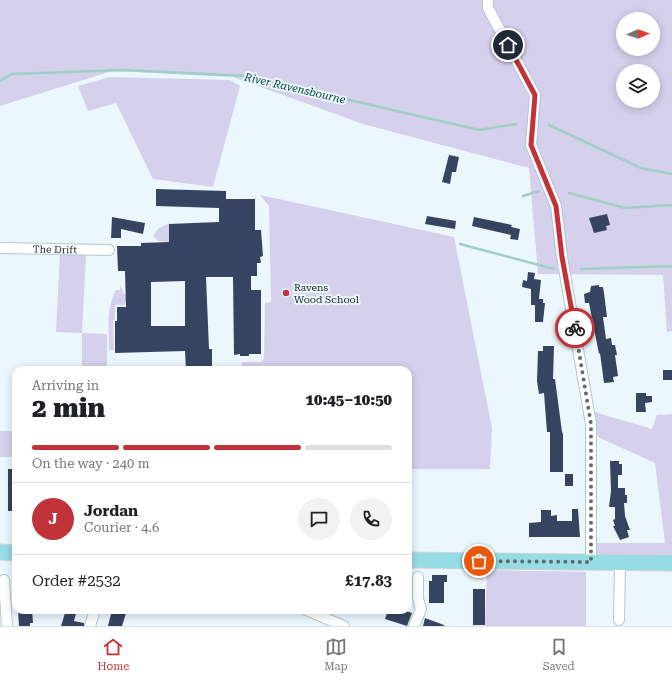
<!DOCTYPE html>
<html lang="en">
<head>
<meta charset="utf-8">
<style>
  body { margin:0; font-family:"Roboto Serif",serif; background:#f2f2f2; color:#202124; height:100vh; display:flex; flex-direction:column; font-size:15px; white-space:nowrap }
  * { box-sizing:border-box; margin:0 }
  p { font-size:13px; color:#757577 }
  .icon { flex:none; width:22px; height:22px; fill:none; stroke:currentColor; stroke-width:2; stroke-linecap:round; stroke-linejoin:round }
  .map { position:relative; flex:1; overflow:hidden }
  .panel { position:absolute; left:12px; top:366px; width:400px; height:248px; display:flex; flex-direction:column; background:#fff; border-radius:12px; box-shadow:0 2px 10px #0003 }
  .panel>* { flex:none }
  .needle { width:26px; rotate:88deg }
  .tools { position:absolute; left:616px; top:12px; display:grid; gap:8px }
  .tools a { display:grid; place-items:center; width:44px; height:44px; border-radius:50%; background:#fff; box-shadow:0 2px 10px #0003; font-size:20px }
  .pin { position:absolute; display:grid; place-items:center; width:34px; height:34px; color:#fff; margin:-17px; border:2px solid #fff; border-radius:50%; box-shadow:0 1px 4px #0007 }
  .courier { position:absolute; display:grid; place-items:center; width:40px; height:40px; margin:-20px; border:3px solid #c23239; border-radius:50%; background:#fff; color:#222; box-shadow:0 1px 5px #0007 }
  .headline em { font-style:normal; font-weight:800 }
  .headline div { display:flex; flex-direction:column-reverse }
  .headline { display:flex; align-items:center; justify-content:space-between; height:68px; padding:0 20px }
  h1 { font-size:26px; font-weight:800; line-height:30px }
  .bar { display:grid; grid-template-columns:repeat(4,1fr); gap:6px 4px; align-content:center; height:48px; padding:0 20px }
  .bar i { height:5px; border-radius:3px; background:#e0e0e0 }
  .bar .on { background:#c23239 }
  .bar p { grid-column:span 4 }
  .line { display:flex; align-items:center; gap:10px; padding:0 20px; border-top:1px solid #e0e0e0 }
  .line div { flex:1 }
  .round { display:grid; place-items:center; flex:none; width:42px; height:42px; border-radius:21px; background:#f2f2f2 }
  .tabs { display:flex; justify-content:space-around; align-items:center; height:56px; border-top:1px solid #e0e0e0; background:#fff; font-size:11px; color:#757577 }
  .tabs a { display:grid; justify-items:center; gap:2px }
  .tabs .on { color:#c23239 }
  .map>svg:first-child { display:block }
</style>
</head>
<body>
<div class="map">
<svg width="672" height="626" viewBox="0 0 672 626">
  <rect width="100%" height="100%" fill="#ecf6fd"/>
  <path fill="#d5d0eb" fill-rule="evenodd" d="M0,0H672V331L667,332L663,275L538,274L529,168L363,124L233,77L112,71L0,106ZM623,19H653V49H623ZM623,71H653V101H623Z
    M110,77L230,80L240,86L213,187L153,179L116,103L88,111L78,86Z
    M260,195L454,237L492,428L490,469H408V370H242V362H261L264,359L265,303L271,302L269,206Z
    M169,223V242L158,241L153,236L159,228Z
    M60,254L86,255L82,333L107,334V368L177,367V370H82V333L56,332Z
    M120,285L124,294H129V302H125V305H115V320H113L114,350H109C109,331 106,307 116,290H120Z
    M594,412L652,429L657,415L672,414V557L596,556L595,543H665L655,463L598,437Z
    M0,431H16V457H0Z
    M487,570L586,572V626H485Z"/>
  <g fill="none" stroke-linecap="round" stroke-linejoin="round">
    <path stroke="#a0cfc3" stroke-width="2.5" d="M0,81L12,74L124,70L246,76L479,130L516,124
      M549,125L641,168L672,174
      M569,193L625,208L672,205
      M523,196L539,191
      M460,244L554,269
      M581,269L672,266"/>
  </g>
  <path fill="#374461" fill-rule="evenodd" d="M449,155L459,157L456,172H452L450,184L442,182Z
    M156,189L226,191V199H255V230H261L263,256L260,257L261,263H257V276H251V290H261V354H249V356H240V354L234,355L233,277H206L209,349H212V370H186L185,351L115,353V321H117V307H126L125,271H118L117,246H141V243L169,242V224L219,222V208L156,206ZM185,281V326H151V282Z
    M607,214L610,225L606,226L607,230L594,233L589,218Z
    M427,216L456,221L455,229L425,224Z
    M112,217L145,223L143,234L121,229V238H111Z
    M474,217L512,225L511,227L520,229L518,240L510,239L511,235L472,226Z
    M528,272L535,273L534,279L541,280L539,299H543V303H545L543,322H535V305H531V289L522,287L523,280L527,281Z
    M599,285V287H603L604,293L607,317H603L606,339L611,338L612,345H615L617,355H615L618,376L613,377L614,382L604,383L600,353L599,354L589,303H585L584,294L590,292L591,286Z
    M543,346H554L553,379H555L562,432L563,434V472H550V432H547L544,393L539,394L537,381L538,351H543Z
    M663,370H672V380H663Z
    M636,393H646V396H652V402L645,403L646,412H636Z
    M610,461H619V464H622V475H618V488H625V495H627V503H624L625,516L630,530H627L629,537L620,540L613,526H615L613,520L615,519V507H609L611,491Z
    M8,469H16V511H8Z
    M565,474H573V486H565Z
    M572,509H578L580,537H529V523L541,522V510H551V516L557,515V521H572Z
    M432,575H447V582H444V603H429V581H432Z
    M473,589H485V625H473Z
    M18,610H32L33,623H30V626H19Z
    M66,610H77L74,621L84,623V626H61Z
    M112,610H127L122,626H108Z
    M388,610H403L412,613L407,626L385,619Z
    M425,618L444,625V626H423Z"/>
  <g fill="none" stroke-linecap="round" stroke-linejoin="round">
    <defs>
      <g id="street">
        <path d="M488,0V8L535,95L531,145L556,206L562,257L591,424V562"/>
        <path id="s1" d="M0,248L109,250"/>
        <path d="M4,580L7,626"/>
        <path d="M306,610L344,626"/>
        <path d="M619,620L620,563"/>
        <path d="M90,626L95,610"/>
        <path d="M414,626L421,609L418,599V577"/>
      </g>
      <path id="primary" d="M0,552L16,553
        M408,560L672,563"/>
    </defs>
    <use href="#street" stroke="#afc7d7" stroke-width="12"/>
    <use href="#primary" stroke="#d0d2d3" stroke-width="17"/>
    <use href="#street" stroke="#fff" stroke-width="10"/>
    <use href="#primary" stroke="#95dce5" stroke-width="15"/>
  </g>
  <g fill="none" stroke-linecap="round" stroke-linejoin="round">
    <path stroke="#606a70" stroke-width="4" stroke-dasharray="0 7.2" d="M479,561L591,562V424L575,328"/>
    <path stroke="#c23239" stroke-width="5" d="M508,45L535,95L531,145L556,206L562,257L575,328"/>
  </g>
  <circle fill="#c23239" stroke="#ecf6fd" stroke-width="1.5" cx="286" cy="293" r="4"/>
  <g text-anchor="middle" stroke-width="4" stroke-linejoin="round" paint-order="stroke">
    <g font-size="10" fill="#151f24" stroke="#ecf6fd">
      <text dy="4" stroke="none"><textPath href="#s1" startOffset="55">The Drift</textPath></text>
    </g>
    <g font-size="10" fill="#151f24" stroke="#ecf6fd" text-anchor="start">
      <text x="294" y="291">Ravens<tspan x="294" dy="12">Wood School</tspan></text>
    </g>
    <g font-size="11" font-style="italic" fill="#01473b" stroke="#ecf6fd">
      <text transform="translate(295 88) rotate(13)" y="4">River Ravensbourne</text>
    </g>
  </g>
</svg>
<div class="tools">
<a><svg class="needle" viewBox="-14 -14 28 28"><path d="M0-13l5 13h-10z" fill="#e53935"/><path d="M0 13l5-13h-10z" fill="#757577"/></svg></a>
<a><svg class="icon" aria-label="layers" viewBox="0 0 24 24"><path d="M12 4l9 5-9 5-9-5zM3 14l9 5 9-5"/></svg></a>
</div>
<div class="pin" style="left:479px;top:561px;background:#ea580c"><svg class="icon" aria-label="bag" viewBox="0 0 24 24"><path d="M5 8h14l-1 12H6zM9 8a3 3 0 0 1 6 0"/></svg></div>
<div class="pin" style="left:508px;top:45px;background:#1f2937"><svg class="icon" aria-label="home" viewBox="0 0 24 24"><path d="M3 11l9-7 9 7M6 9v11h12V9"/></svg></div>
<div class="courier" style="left:575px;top:328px"><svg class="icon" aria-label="bike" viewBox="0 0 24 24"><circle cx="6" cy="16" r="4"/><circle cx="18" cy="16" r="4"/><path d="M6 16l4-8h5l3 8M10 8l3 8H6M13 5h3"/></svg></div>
<section class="panel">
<div class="headline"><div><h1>2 min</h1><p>Arriving in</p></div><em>10:45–10:50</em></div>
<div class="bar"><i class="on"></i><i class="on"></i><i class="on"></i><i></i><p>On the way · 240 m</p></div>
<div class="line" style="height:72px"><b class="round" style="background:#c23239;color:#fff">J</b><div><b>Jordan</b><p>Courier · 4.6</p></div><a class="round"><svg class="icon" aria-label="chat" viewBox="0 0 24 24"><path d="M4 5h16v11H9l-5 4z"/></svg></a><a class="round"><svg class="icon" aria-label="phone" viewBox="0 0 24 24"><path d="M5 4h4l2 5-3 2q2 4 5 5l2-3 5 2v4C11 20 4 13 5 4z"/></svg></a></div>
<div class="line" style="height:52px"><div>Order #2532</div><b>£17.83</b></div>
</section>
</div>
<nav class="tabs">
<a class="on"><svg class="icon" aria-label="home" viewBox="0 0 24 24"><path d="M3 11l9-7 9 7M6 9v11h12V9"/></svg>Home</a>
<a><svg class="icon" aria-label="map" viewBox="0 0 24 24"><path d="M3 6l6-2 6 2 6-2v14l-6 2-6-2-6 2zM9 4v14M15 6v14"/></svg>Map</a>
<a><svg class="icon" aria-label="saved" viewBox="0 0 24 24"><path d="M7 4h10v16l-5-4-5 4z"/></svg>Saved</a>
</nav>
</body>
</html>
